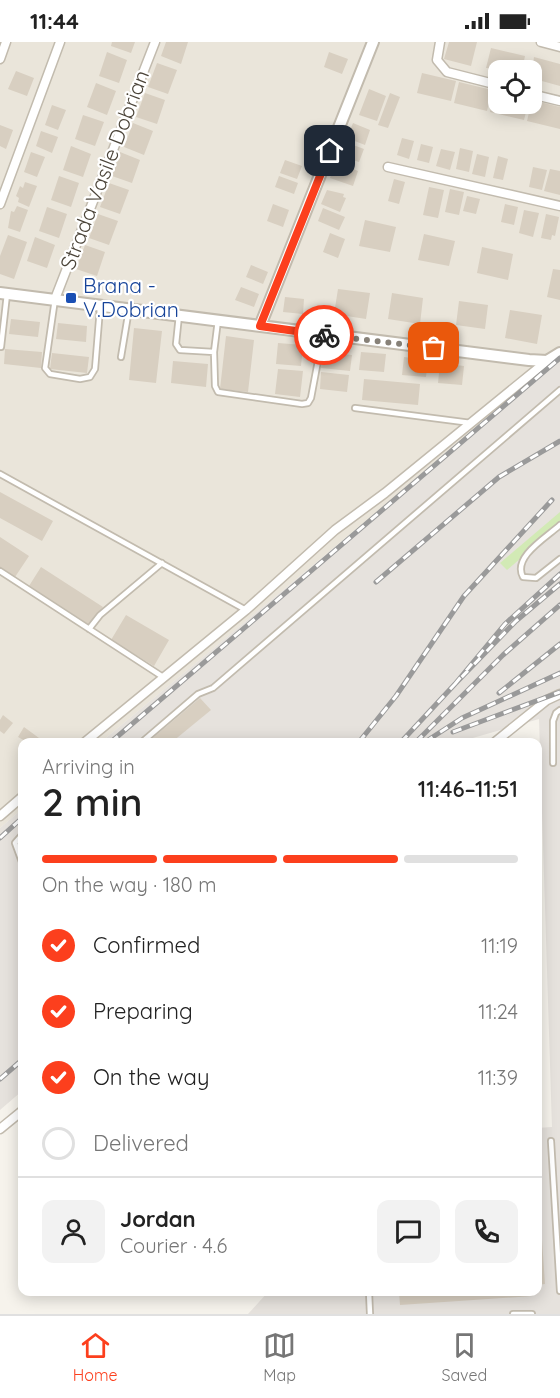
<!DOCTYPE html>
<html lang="en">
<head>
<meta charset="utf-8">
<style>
  body { margin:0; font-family:Quicksand,sans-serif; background:#f2f2f2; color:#222; height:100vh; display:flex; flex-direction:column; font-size:22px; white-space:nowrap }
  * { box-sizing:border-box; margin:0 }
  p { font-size:20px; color:#767676 }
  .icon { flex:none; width:33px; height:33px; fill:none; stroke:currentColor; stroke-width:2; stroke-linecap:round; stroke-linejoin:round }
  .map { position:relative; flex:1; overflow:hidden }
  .drawer { position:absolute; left:18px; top:696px; width:524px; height:558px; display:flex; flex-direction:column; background:#fff; border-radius:12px; box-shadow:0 3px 15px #0003 }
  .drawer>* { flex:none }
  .tools { position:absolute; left:488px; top:18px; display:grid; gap:12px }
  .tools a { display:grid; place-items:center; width:54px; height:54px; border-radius:12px; background:#fff; box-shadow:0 3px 15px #0003; font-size:30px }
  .pin { position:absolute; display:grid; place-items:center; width:51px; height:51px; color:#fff; margin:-26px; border-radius:12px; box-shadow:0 3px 9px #0006 }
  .courier { position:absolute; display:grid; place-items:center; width:60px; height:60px; margin:-30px; border:4px solid #fc3f1d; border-radius:50%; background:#fff; color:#222; box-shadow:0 2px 8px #0007 }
  .summary em { font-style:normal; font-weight:600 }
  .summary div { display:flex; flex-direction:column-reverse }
  .summary { display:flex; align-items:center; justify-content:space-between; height:102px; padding:0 24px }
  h1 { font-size:39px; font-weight:600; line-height:45px }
  .bar { display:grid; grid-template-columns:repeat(4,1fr); gap:9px 6px; align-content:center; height:72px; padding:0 24px }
  .bar i { height:8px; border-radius:4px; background:#e0e0e0 }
  .bar .selected { background:#fc3f1d }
  .bar p { grid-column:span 4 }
  .line { display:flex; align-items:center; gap:15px; padding:0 24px; border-top:2px solid #e0e0e0 }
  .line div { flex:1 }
  .round { display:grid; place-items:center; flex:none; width:63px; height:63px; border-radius:12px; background:#f2f2f2 }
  ol { padding:0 24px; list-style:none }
  li { display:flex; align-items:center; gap:18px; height:66px }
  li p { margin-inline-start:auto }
  li .icon { padding:6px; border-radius:50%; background:#fc3f1d; color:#fff; stroke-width:4 }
  li:last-child { color:#767676 }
  li i { width:33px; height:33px; border:3px solid #e0e0e0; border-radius:50% }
  .status { display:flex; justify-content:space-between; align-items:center; height:42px; padding:0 30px; background:#fff; direction:ltr }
  .status svg { height:16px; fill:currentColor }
  .dock { display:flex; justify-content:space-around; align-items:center; height:84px; border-top:2px solid #e0e0e0; background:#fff; font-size:16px; color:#767676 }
  .dock a { display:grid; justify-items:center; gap:3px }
  .dock .selected { color:#fc3f1d }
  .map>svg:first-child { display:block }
</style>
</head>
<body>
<div class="status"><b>11:44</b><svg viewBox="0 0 49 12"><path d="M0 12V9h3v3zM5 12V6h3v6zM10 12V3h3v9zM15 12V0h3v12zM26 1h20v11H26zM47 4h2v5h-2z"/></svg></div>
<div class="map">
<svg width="560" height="1272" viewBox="0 0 560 1272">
  <rect width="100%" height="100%" fill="#f6f3ec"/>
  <path fill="#eae5da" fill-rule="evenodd" d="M0,0H560V317L101,700H22V767L0,786ZM498,28H531V62H498Z"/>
  <path fill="#e6e2dd" d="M560,317V1272H248L268,1250H537V1086L552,1085L539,677L459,700H101Z
    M22,767V1049L0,1068V786Z"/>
  <path fill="#d2eab5" d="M560,470V482L507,528L500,521Z"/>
  <path fill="#d8cfc1" d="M112,0H135L131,11L111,4Z
    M166,0H188L181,22L161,14Z
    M449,0H477L471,24L444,17Z
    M491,6L525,14L522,28L486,26Z
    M107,10L127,18L119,41L99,34Z
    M329,10L348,17L342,32L324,25Z
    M534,15L560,22V44L531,36Z
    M157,21L177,28L168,52L148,45Z
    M16,29L34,36L27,54L8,47Z
    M422,31L456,39L451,59L417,51Z
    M459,40L492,48L487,69L454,61Z
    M96,41L116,49L107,73L87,65Z
    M369,47L386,54L377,79L359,73Z
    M495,49L498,50V62H528L524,78L490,70Z
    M145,51L165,58L157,82L136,75Z
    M390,51L400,55L388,86L378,83Z
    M532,58L560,65V87L527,79Z
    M52,63L66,68L58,88L45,83Z
    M83,73L104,80L95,104L75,97Z
    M133,81L153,89L144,113L124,105Z
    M353,81L370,88L365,103L347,96Z
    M0,83L13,88L6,107L0,104Z
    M41,89L58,95L52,111L36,104Z
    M402,96L414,99L409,117L397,113Z
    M345,100L364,107L359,120L340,114Z
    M421,102L433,105L429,121L417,118Z
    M71,104L91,112L83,135L63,128Z
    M460,106L473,109L469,130L456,127Z
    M441,107L455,110L450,128L436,124Z
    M31,110L45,115L37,135L24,130Z
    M120,110L140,118L132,141L112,134Z
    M477,112L489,115L485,135L472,132Z
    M498,114L508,117L503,138L493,136Z
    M285,118L302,124L297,137L280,131Z
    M336,120L358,129L353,144L330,136Z
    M533,125L547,128L542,148L529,145Z
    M550,127L560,129V153L544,149Z
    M59,134L79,141L71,165L51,158Z
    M279,134L298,141L294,152L275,145Z
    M394,137L405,140L399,162L388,159Z
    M25,140L37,144L29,165L18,160L19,156L16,154L20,144L23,146Z
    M109,141L129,148L120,172L100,165Z
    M429,145L444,148L438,176L423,173Z
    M450,147L464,150L459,173L445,170Z
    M327,148L344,152L343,155L346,156L340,170L321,162Z
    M467,154L480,157L476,172L463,169Z
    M273,162L289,168L283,185L267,179Z
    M505,162L518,165L514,183L501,180Z
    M17,164L28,168L20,190L8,186L11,169L14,170Z
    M47,165L67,172L59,196L39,189Z
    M323,166L345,175L339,188L318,179Z
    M524,168L539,171L533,195L519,191Z
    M98,172L118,179L109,203L89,196Z
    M546,172L559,175L555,194L552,193L551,198L541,196Z
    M365,178L396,185L390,210L359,204Z
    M330,191L345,197L338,216L323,210Z
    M424,192L455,199L449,224L418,218Z
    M8,193L27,200L14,237L0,232V214Z
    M35,195L55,203L47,226L27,219Z
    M85,203L105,210L97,234L76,227Z
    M482,205L513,212L508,238L477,231Z
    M251,223L268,230L263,242L246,235Z
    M553,227L560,228V258L547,255Z
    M241,245L259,252L254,265L235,258Z
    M338,247L370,251L366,277L334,272Z
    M392,251L423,256L420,282L388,277Z
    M285,255L304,257L303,272L283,270Z
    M459,259L488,263L485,287L456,283Z
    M510,268L542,273L537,302L505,296Z
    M11,277L40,280L38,295L9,292Z
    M58,281L87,284L86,300L56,297Z
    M134,286L162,289L156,341L129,338Z
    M226,294L254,298L248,350L220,347Z
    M278,301L303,303L301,324L276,322Z
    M5,307L42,310L41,326L4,322Z
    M323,310L352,313L350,329L321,326Z
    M361,310L386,312L384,330L359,328Z
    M52,311L89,315L87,331L50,327Z
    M404,315L428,318L426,335L402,333Z
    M173,319L208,322L206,345L171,341Z
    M440,321L464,324L462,343L438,341Z
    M278,327L303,329L300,355L275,352Z
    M321,330L349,333L347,350L320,347Z
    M364,337L420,342L418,363L362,358Z
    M0,450L53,479L42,499L0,476Z
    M0,495L29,514L15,535L0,526Z
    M41,525L103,565L91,584L29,544Z
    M126,573L169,598L154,624L111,598Z
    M200,656L211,668L172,700H148Z
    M3,673L13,681L4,692L0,689V678Z
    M24,685L39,696L36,700H27L18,695Z
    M537,1183H541L545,1242L537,1243Z
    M399,1250H532L533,1254L400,1263Z"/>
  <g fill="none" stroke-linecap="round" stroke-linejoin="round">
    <defs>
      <path id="service" d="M55,257L45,326L50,332L80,337L90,335L95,327L100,266
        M179,273L176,302L180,308L214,310L218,278
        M1,305L7,252
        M214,310L215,344L218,350L302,362L308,361L311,356L323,292
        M121,315L129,267
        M355,366L471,381
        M0,432L246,568
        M560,483C547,495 512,515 523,535L536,536L560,517
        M0,529L163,635
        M89,587L100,573L162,521
        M142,700L198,652L213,646L560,348
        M553,721V679L556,671L560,668
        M22,793L15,801L22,820
        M551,1099L560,1249
        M369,1250L370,1272
        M513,1272H532"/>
      <path id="minor" d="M440,0L437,18L447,30L498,43
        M541,0L560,5
        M0,17L6,0
        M531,52L560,59
        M388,125L560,164
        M0,162L60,0
        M55,257L155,0
        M85,700L246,568L335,488L385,451L547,319
        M495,700L547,658L560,652
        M0,774L22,755
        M0,1087L22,1069"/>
      <path id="tertiary" d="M0,251L529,318L547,319L560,311
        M260,284L373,0"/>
    </defs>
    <use href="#service" stroke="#c2bbae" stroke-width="8"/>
    <use href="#minor" stroke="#c2bbae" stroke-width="11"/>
    <use href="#tertiary" stroke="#c2bbae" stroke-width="14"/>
    <use href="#service" stroke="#fff" stroke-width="4.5"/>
    <use href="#minor" stroke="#fff" stroke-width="8"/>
    <use href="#tertiary" stroke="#fff" stroke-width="10"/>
    <defs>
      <path id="rail" d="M560,532L505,582L455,642L516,579L560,542
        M376,540L499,435L560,399
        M499,651L560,602
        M453,690L560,650
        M111,700L560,316
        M359,700L396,654L464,554L552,458
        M401,700L455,642
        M416,700L503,613L560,563
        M425,700L462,676L560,631
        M0,796L22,776
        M0,1037L22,1018"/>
    </defs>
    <use href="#rail" stroke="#9a9a9a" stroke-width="5"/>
    <use href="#rail" stroke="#fff" stroke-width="3" stroke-dasharray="9" stroke-linecap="butt"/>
  </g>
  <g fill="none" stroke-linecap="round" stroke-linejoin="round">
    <path stroke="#878178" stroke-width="6" stroke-dasharray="0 10.8" d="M324,293L434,306"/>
    <path stroke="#fc3f1d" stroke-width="8" d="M324,293L260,284L330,109"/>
  </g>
  <rect fill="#1a4fb4" stroke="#fff" stroke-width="2" x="65" y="250" width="12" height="12" rx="3"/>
  <g text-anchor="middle" stroke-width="4.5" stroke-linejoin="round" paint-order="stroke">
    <g font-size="21" fill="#4b4439" stroke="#fff">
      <text transform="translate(105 128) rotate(-69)" y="7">Strada Vasile Dobrian</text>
    </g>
    <g font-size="21" fill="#164399" stroke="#fff" text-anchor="start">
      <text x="83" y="251">Brana -<tspan x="83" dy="24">V.Dobrian</tspan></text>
    </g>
  </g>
</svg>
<div class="tools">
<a><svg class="icon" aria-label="locate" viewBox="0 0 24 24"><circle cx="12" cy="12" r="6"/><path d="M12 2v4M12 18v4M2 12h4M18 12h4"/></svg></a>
</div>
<div class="pin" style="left:434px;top:306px;background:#ea580c"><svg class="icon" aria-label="bag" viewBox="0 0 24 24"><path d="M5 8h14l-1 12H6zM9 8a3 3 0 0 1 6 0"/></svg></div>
<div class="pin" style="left:330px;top:109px;background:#1f2937"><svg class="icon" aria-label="home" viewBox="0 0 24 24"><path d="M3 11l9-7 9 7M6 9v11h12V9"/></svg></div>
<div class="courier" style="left:324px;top:293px"><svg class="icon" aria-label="bike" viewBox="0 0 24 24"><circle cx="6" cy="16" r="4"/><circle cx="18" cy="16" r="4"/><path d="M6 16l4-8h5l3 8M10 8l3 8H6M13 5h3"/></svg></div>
<section class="drawer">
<div class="summary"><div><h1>2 min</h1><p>Arriving in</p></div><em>11:46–11:51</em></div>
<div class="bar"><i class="selected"></i><i class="selected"></i><i class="selected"></i><i></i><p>On the way · 180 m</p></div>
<ol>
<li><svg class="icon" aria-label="check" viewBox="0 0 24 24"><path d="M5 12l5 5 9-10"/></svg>Confirmed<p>11:19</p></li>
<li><svg class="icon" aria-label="check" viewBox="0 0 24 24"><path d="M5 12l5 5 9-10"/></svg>Preparing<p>11:24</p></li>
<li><svg class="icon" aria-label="check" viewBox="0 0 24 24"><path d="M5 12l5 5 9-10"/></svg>On the way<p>11:39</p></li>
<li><i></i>Delivered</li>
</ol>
<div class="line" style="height:108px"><a class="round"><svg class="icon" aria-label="person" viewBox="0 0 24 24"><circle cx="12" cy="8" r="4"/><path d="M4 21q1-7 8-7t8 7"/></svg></a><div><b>Jordan</b><p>Courier · 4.6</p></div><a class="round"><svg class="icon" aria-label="chat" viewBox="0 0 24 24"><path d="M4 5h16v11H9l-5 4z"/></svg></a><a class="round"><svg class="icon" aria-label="phone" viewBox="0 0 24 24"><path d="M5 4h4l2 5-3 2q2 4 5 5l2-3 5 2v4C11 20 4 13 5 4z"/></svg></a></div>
</section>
</div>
<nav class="dock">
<a class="selected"><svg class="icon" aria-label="home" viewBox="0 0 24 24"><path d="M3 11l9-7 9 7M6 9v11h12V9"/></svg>Home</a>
<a><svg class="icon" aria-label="map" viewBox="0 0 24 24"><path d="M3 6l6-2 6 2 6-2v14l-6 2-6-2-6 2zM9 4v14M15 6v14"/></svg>Map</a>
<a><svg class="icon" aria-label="saved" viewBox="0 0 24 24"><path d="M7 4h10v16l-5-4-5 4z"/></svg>Saved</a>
</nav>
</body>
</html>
